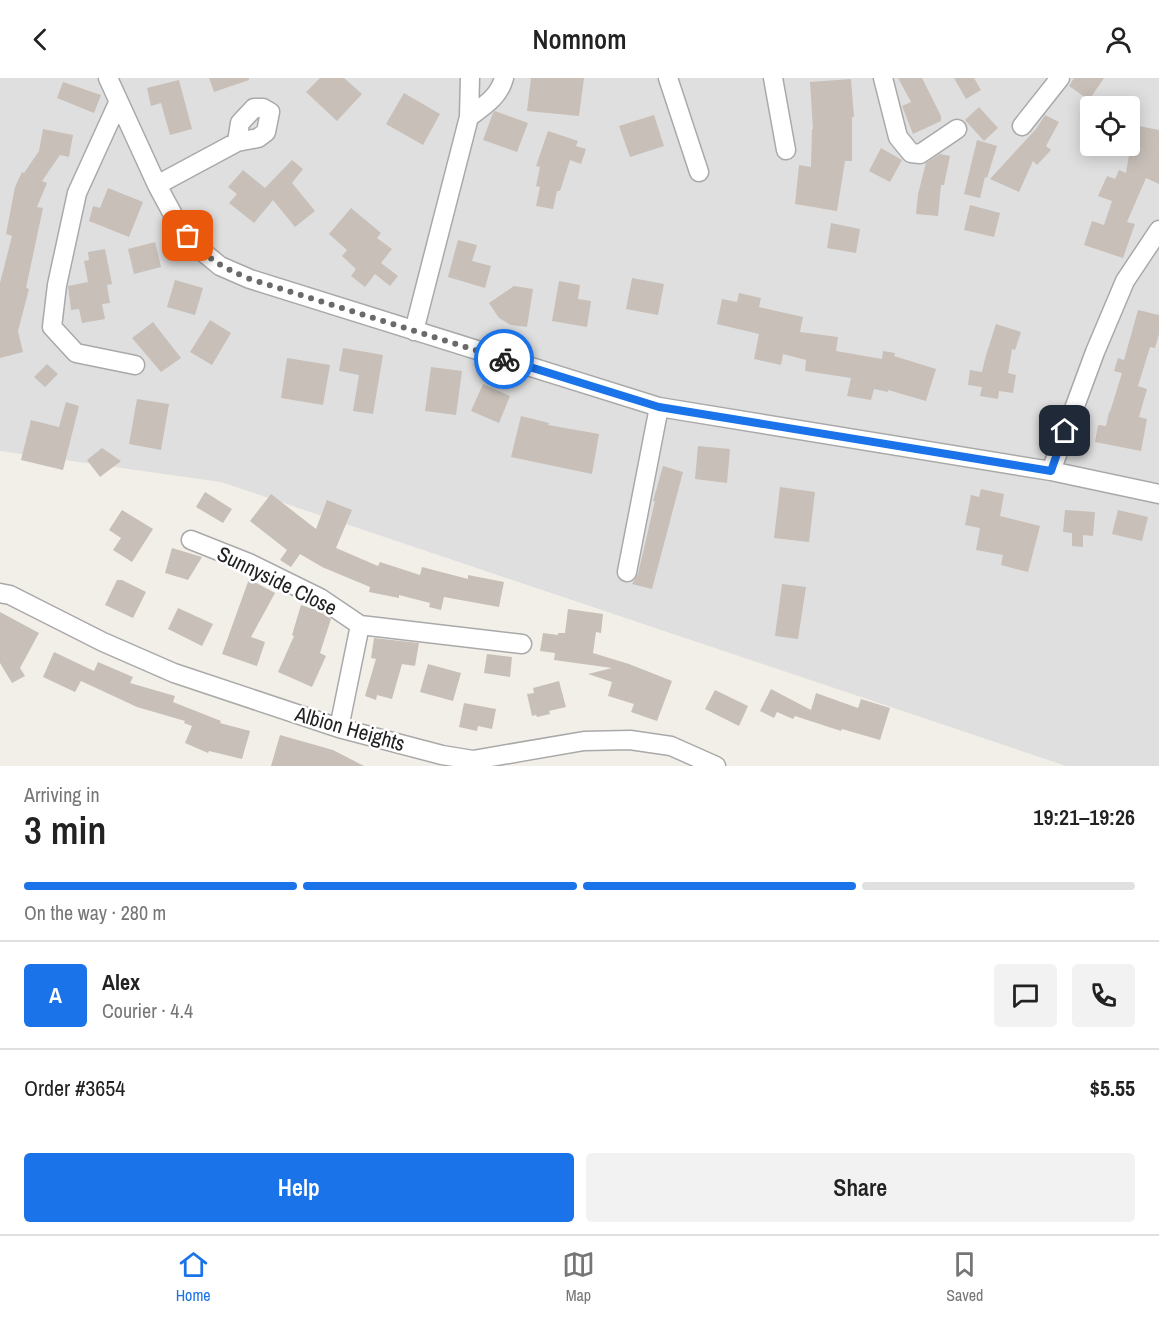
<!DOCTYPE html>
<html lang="en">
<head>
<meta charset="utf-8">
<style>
  body { margin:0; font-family:"Archivo Narrow",sans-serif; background:#f2f2f2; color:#222; height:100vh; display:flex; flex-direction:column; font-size:22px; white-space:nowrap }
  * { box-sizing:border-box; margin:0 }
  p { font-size:20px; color:#767676 }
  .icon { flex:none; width:33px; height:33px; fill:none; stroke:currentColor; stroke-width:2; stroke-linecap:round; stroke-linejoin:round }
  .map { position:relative; height:688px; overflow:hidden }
  .drawer { display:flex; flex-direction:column; background:#fff; flex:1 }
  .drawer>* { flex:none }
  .buttons { position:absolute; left:1080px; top:18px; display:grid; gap:12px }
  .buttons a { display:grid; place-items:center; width:60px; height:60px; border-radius:6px; background:#fff; box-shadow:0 3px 15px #0003; font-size:30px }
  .pin { position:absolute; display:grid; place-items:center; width:51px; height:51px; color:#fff; margin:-26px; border-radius:12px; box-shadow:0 3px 9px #0006 }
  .courier { position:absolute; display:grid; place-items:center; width:60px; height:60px; margin:-30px; border:4px solid #1a73e8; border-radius:50%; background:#fff; color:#222; box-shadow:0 2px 8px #0007 }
  .summary em { font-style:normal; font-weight:600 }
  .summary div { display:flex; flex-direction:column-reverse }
  .summary { display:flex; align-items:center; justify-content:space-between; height:102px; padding:0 24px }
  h1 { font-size:39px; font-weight:600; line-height:45px }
  .bar { display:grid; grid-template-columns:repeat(4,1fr); gap:9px 6px; align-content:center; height:72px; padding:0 24px }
  .bar i { height:8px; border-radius:4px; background:#e0e0e0 }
  .bar .on { background:#1a73e8 }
  .bar p { grid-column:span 4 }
  .line { display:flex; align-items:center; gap:15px; padding:0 24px; border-top:2px solid #e0e0e0 }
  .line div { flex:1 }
  .round { display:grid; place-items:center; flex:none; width:63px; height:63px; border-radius:6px; background:#f2f2f2 }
  .primary-button { display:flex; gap:12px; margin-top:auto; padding:12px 24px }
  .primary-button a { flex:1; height:69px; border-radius:6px; background:#1a73e8; color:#fff; font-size:24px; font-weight:600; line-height:69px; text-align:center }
  .primary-button a+a { background:#f2f2f2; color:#222 }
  header { display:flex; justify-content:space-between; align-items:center; height:78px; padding:0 24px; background:#fff; font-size:27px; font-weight:600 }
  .dock { display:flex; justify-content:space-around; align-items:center; height:84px; border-top:2px solid #e0e0e0; background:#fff; font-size:16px; color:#767676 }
  .dock a { display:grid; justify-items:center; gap:3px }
  .dock .on { color:#1a73e8 }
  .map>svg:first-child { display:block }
</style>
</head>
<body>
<header><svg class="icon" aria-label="back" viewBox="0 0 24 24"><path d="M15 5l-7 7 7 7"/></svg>Nomnom<svg class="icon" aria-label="person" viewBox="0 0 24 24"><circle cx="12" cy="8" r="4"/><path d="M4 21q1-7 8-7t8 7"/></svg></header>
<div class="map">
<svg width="1159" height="688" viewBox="0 0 1159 688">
  <rect width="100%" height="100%" fill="#f2efe9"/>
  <path fill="#e0dfdf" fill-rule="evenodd" d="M0,0H1159V688H1066L221,404L0,373ZM1090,28H1130V68H1090Z"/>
  <path fill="#c7bfb8" d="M209,0H249V2L214,14Z
    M320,0H344L362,16L337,43L306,14Z
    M531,0H584L579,38L527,33Z
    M898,0H922L941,38V43L913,56L902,28L911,24Z
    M954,0H974L981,12L966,21Z
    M1074,0H1104L1089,22L1069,8Z
    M851,1L854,39H852V83H845L837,133L795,126L799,87L811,89L812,51H813L810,4Z
    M179,2L192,51L170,57L161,25L151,28L147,10Z
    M63,4L101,17L94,35L57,20Z
    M404,15L440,36L423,67L386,46Z
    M979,29L998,50L984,63L965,42Z
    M495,33L528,45L517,74L483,62L493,35Z
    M654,37L664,68L630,79L619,48Z
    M1045,37L1059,44L1046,68L1051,72L1037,87L1033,83L1019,114L990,101L1036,51Z
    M1134,47L1159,52V106L1146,100L1127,144L1135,146L1123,180L1084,167L1092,143L1104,147L1112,123L1098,118L1107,98L1115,101L1119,92L1126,95Z
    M43,51L73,57L69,79L60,77L42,103L47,105L37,129L43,130L26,210L29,211L18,253L23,274L0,280V205L12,158L6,156L15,109L22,94L24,95L39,73Z
    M548,53L578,63L576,68L586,71L581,86L570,82L560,113H557L553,131L536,128L540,109L536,108L540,89L536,88Z
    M977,62L997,68L987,100L985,99L980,120L964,116Z
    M881,70L902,82L890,104L869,93Z
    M940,76L950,78L944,107H941L938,138L916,136L918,116L926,85Z
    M292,82L303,91L292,105L315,133L295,149L273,122L254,145L229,125L237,116L228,109L243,92L265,110Z
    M108,110L143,124L129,159L89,143L93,128L100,130Z
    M970,127L1000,135L994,159L964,152Z
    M351,130L381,155L377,160L392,171L381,185L398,198L390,208L375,196L365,209L351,198L356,191L342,178L347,172L329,156Z
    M831,145L860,151L856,175L827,170Z
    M458,162L477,167L472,183L491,188L485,210L448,199Z
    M155,164L161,189L134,196L128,171Z
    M105,171L112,206L107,207L110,225L102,226L105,241L82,245L79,231L71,232L68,208L88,204L84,183L89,182L88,174Z
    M632,200L664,206L658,237L626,231Z
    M175,202L203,210L195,237L167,229Z
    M559,203L580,207L578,221L591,223L587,249L552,243Z
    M514,208L533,211L527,249L511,247L499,240L489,225Z
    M739,215L761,220L759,229L803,239L800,254L838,259L836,273L882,281L883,273L895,275L894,278L936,291L926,323L888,312V314L874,311L871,322L847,318L851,300L805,293L806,282L783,276L781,287L754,281L759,256L717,246L722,221L737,224Z
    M1138,232L1159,237V256L1155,270L1150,269L1138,308L1147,311L1139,339L1147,341L1141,373L1095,364L1098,347L1106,348L1109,334H1110L1122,295L1114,293L1118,280L1124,282Z
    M210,242L231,255L212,287L190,274Z
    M153,244L181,280L161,294L132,260Z
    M996,246L1021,254L1015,272L1012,271L1008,295L1016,297L1013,315L999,313L998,321L980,318L982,309L968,307L970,292L982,294L986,277Z
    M343,270L383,277L373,336L353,333L359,297L339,293Z
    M287,280L330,287L323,327L281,320Z
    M47,286L58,296L45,309L34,299Z
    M431,289L462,293L456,337L425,333Z
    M483,306L510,318L499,345L471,333Z
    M137,321L169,326L161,372L129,366Z
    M66,324L79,328L63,392L21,382L31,342L59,349Z
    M521,338L549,345L548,347L599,356L592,396L511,379Z
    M698,368L730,371L727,405L695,401Z
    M102,370L121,383L100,399L87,382Z
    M663,388L683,394L652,511L632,506L638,496L655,423H653Z
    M780,409L815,414L809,464L774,460Z
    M981,411L1004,416L1000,438L1040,448L1028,494L1001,487L1003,477L976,472L980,450L965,447L971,417L979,419Z
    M205,414L232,431L223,445L196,429Z
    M271,416L316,451L327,422L352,432L336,470L378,488L380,484L420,497L422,489L468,501V497L504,504L499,529L444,519L441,532L429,529L430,525L399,517V520L369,514L370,509L322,489L300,476L291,489L280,482L287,472L250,443Z
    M122,432L153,451L132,484L113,472L121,460L109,452Z
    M1065,432L1095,434L1093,458L1083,457V469L1072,468V455L1063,454Z
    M1118,432L1148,439L1142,463L1112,456Z
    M172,470L202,479L188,502L165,495Z
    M249,501L275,515L251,559L265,564L257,588L222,576Z
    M117,502H122L146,514L133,540L105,527Z
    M782,506L806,509L798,561L775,558Z
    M301,527L319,533L331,541L320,575L326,578L312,609L278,594L294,558L292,557Z
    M178,530L213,546L202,568L168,551Z
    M568,531L603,536L601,555L596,554L593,575L629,586L672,603L657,643L631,634L634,626L608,618L612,604L588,596L612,590L554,582L555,575L540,573L543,555L558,557V555H565Z
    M0,534L39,555L20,590L25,598L12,605L0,585Z
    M374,560L419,565L415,588L402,586L392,621L377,617L376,622L365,618L376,581L371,580Z
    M54,574L94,593L98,584L133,599L130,605L175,618L173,624L221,643L220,645L250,653L242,681L209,673L208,675L185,665L192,648L184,645L185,643L137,629L81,603L75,614L43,599Z
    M487,576L512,579L510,599L484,595Z
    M428,586L461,595L453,623L420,614Z
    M559,603L566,629L549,633L550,636L537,639L536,637L532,638L527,616L534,615L533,610Z
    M771,611L811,632L816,615L858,630L861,621L890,630L880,662L842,651L841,653L795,638L793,641L777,634L774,640L760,633Z
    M715,612L748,628L739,648L705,631Z
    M464,625L496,631L492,651L478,648L477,653L459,649Z
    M280,657L333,672L364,688H271Z"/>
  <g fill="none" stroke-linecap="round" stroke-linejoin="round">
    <defs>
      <path id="minor" d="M108,0L157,107L178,146L197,169L220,188L250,201L659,329L1051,393L1159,416
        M668,0L699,94
        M773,0L786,72
        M883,0L898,59L911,75L920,76L957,51
        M118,25L77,115L57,207L52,249L76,275L135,287
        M469,39C484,28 499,19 504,0
        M1022,48L1060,0
        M157,107L237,64L258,60L266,54L270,34L263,30H254L240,45L237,64
        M414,253L469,39L470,0
        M1051,393L1095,274L1125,203L1159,152
        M191,462L249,485L320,520L360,547
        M627,494L659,329
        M0,515L10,517L103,564L174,595L339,650L442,677L473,682L584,663L630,662L671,668L716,688
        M339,650L360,547L522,566"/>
    </defs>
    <use href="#minor" stroke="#a9a9a9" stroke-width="21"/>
    <use href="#minor" stroke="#fff" stroke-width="18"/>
  </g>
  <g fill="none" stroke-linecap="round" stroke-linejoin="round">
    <path stroke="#6b6a68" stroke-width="6" stroke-dasharray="0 10.8" d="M188,158C206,181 224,190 250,201L504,281"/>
    <path stroke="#1a73e8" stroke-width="8" d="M504,281L659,329L1051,393L1065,353"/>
  </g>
  <g text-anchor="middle" stroke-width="5" stroke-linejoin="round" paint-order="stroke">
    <g font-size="21" fill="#222" stroke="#fff">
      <text transform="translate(277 503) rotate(26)" y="7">Sunnyside Close</text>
      <text transform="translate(350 651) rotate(16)" y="7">Albion Heights</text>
    </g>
  </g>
</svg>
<div class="buttons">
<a><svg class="icon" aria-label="locate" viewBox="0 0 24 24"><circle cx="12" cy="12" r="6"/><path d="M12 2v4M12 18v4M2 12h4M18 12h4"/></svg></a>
</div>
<div class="pin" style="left:188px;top:158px;background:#ea580c"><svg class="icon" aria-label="bag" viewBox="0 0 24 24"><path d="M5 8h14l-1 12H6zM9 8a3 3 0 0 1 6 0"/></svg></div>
<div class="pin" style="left:1065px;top:353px;background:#1f2937"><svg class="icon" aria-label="home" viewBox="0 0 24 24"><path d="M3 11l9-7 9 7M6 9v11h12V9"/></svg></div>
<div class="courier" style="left:504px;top:281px"><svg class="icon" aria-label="bike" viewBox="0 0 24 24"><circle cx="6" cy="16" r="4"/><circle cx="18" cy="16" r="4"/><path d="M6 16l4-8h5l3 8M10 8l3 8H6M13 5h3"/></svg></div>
</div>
<section class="drawer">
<div class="summary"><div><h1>3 min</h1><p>Arriving in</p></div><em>19:21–19:26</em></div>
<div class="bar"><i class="on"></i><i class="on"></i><i class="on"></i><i></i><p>On the way · 280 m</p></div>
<div class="line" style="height:108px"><b class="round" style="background:#1a73e8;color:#fff">A</b><div><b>Alex</b><p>Courier · 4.4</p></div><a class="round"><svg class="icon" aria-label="chat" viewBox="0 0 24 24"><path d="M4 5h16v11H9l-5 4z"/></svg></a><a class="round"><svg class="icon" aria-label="phone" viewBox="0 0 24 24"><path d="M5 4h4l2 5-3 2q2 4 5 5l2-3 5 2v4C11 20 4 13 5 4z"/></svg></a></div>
<div class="line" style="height:78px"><div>Order #3654</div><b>$5.55</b></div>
<div class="primary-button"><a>Help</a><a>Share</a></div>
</section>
<nav class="dock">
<a class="on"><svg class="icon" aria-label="home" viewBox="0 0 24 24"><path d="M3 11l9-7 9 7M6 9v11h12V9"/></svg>Home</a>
<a><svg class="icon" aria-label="map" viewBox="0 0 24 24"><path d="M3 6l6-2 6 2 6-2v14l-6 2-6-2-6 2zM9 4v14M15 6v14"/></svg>Map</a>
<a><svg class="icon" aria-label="saved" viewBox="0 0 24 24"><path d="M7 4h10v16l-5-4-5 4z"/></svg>Saved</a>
</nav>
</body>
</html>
